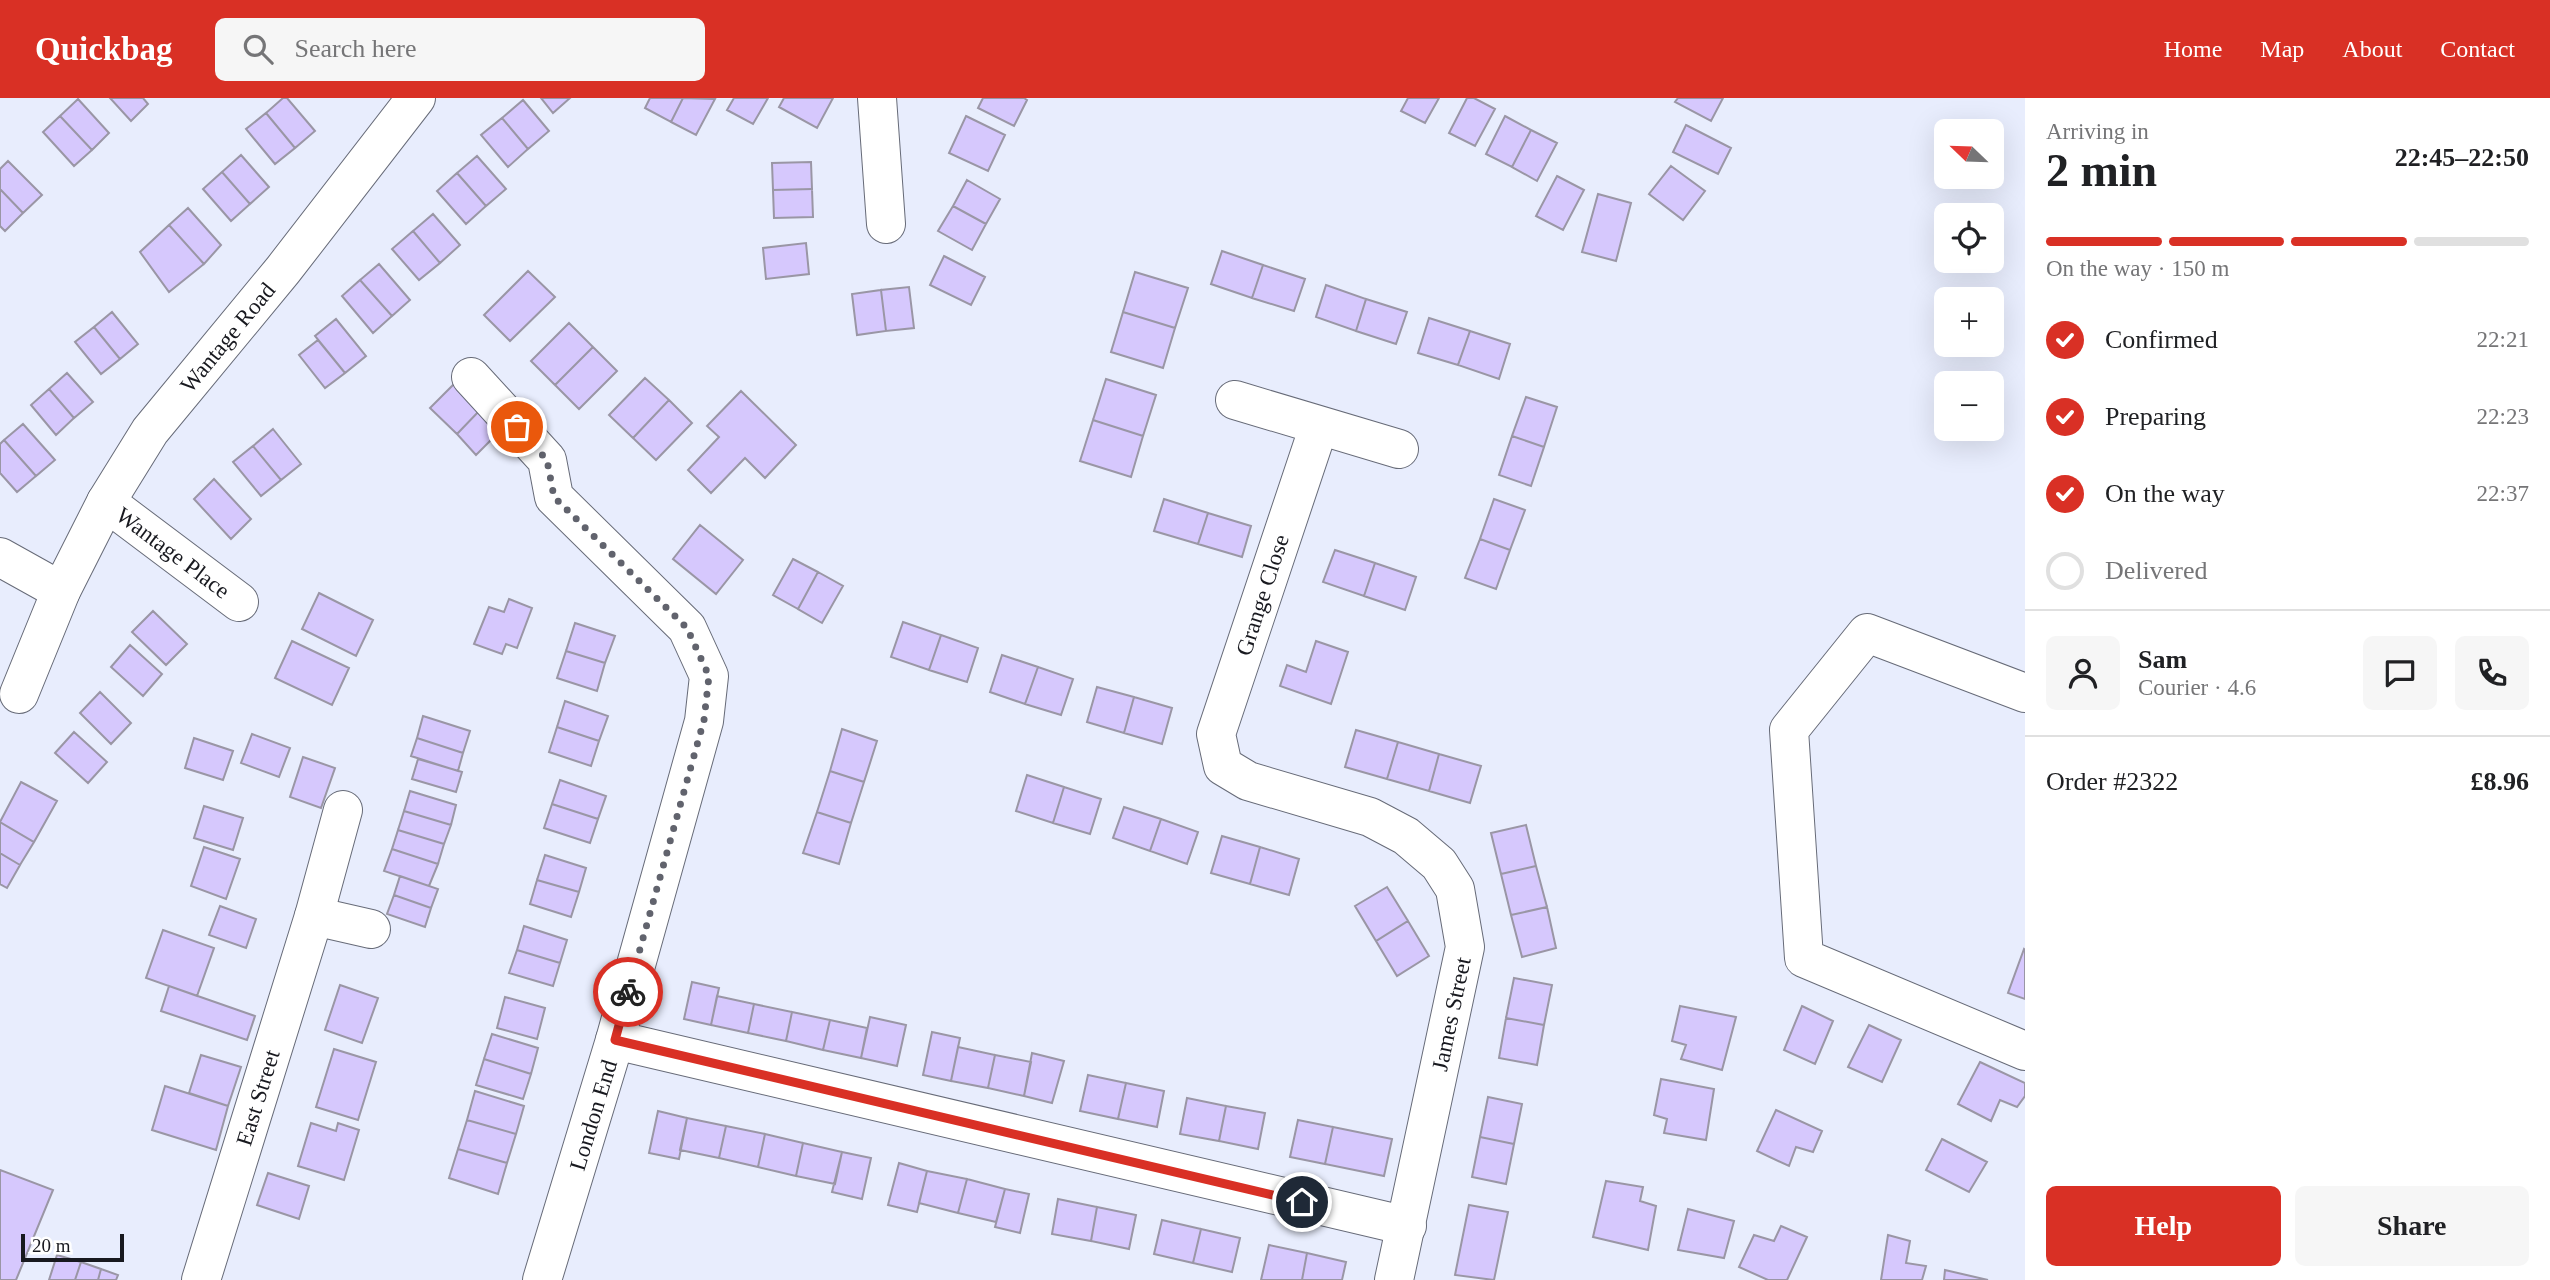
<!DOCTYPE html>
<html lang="en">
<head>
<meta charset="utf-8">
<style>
  body { margin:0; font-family:Georgia,serif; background:#f6f6f6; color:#202124; height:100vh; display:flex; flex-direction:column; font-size:26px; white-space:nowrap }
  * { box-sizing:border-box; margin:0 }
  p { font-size:23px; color:#757577 }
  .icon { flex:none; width:38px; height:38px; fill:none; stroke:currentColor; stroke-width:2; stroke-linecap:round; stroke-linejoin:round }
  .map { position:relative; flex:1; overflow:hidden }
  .sheet { display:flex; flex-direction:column; background:#fff; width:525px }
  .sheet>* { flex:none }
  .needle { width:46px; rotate:293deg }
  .tools { position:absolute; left:1934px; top:21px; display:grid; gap:14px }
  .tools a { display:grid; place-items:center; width:70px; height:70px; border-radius:10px; background:#fff; box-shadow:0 7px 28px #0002; font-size:35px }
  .scale { position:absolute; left:21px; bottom:18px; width:103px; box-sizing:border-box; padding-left:7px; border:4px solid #18191f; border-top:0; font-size:19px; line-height:24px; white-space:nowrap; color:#18191f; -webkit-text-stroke:5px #fff; paint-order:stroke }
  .pin { position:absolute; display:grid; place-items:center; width:60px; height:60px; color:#fff; margin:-30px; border:4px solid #fff; border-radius:50%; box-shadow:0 2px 7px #0007 }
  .courier { position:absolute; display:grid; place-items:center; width:70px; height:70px; margin:-35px; border:5px solid #d93025; border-radius:50%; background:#fff; color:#222; box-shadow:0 2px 9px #0007 }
  .head em { font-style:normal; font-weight:700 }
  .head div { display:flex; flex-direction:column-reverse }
  .head { display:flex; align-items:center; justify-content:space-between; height:119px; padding:0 21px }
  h1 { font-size:46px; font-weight:700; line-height:52px }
  .bar { display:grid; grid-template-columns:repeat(4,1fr); gap:10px 7px; align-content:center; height:84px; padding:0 21px }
  .bar i { height:9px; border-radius:5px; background:#e0e0e0 }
  .bar .current { background:#d93025 }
  .bar p { grid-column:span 4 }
  .line { display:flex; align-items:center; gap:18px; padding:0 21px; border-top:2px solid #e0e0e0 }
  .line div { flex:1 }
  .round { display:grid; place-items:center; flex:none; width:74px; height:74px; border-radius:10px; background:#f6f6f6 }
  ol { padding:0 21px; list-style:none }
  li { display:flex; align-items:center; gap:21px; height:77px }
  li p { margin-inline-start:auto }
  li .icon { padding:7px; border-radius:50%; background:#d93025; color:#fff; stroke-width:4 }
  li:last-child { color:#757577 }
  li i { width:38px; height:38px; border:4px solid #e0e0e0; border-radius:50% }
  .cta { display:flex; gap:14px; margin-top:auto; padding:14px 21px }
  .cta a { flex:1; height:80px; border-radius:10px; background:#d93025; color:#fff; font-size:28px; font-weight:700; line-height:80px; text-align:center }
  .cta a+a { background:#f6f6f6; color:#202124 }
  header { display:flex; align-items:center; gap:42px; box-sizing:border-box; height:98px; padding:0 35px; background:#d93025; color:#fff }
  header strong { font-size:33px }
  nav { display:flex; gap:38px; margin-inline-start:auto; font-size:24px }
  .search { width:490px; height:63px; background:#f6f6f6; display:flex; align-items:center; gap:18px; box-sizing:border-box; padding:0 24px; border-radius:10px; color:#757577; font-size:26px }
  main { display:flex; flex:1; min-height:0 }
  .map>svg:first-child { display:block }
</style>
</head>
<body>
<header>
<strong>Quickbag</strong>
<div class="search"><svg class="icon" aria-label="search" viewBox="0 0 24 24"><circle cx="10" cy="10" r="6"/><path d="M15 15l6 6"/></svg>Search here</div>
<nav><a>Home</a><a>Map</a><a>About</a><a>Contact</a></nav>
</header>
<main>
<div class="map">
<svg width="2025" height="1182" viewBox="0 0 2025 1182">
  <rect width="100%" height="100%" fill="#e8edfd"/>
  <path fill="#d6c8fd" stroke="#9a96a5" stroke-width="2" d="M110,0H143L148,6L131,23Z
    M283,0H287L315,33L295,50L266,15Z
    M541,0H570L553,15Z
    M650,0H683L671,24L645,10Z
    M683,0L715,1L696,37L671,24Z
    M734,0H768L753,26L727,12Z
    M784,0H833L817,30L779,9Z
    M983,0H1024L1027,2L1014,28L978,10Z
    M1408,0H1439L1425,25L1401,13Z
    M1467,0H1474L1495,11L1475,48L1449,35Z
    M1678,0H1723L1711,23L1675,4Z
    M78,1L109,35L92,52L60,18Z
    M523,2L549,33L528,51L502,20Z
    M266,15L295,50L275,66L246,31Z
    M60,18L92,52L74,68L43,34Z
    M966,18L1005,37L988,73L949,55Z
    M1505,18L1531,32L1512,69L1486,56Z
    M502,20L528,51L508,69L481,37Z
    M1686,27L1731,50L1718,76L1673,54Z
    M1531,32L1557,45L1537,83L1512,69Z
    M241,57L269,89L250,106L222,74Z
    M477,58L506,91L486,108L457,75Z
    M8,63L42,97L23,115L0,91V71Z
    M811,64L812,91L773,92L772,65Z
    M1671,68L1705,93L1683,122L1649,96Z
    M222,74L250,106L231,123L203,91Z
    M457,75L486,108L466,126L437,93Z
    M1557,78L1584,92L1563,132L1536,118Z
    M967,82L1000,101L986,126L953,108Z
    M0,91L23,115L5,133L0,128Z
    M812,91L813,119L774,120L773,92Z
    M1598,96L1631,105L1616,163L1582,154Z
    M953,108L986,126L972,152L938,133Z
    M188,110L221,147L204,166L169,127Z
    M433,116L460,147L440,165L413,133Z
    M169,127L204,166L169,194L140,154Z
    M413,133L440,165L419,182L392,151Z
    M806,145L809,176L766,181L763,150Z
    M1222,153L1263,167L1252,200L1211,186Z
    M944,158L985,179L971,207L930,187Z
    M379,166L410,202L392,218L360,182Z
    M1263,167L1305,181L1294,213L1252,200Z
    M528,173L555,199L510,243L484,217Z
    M1135,174L1188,190L1175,230L1123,214Z
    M360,182L392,218L373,235L342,198Z
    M1326,187L1366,201L1356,233L1316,219Z
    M909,189L914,230L886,233L881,192Z
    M881,192L886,233L857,237L852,196Z
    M1366,201L1407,214L1396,246L1356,233Z
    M112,214L138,246L120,261L94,229Z
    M1123,214L1175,230L1163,270L1111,254Z
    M1429,220L1470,233L1458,267L1418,255Z
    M336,221L366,258L345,275L315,238Z
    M569,225L593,249L555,287L531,263Z
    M94,229L120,261L101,276L75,244Z
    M1470,233L1510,246L1499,281L1458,267Z
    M318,242L345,275L325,290L299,257Z
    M593,249L617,273L579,311L555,287Z
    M67,275L93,304L74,320L49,291Z
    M645,280L669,302L633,340L609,317Z
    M1106,281L1156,297L1143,338L1093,322Z
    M455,285L481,311L457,336L430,310Z
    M49,291L74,320L56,337L31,307Z
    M741,293L796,347L765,380L745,360L711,395L688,372L719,339L707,328Z
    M1526,299L1557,309L1544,349L1512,338Z
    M669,302L692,325L656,362L633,340Z
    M481,311L501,332L476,357L457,336Z
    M1093,322L1143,338L1131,379L1080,363Z
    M23,326L55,362L36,378L4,342Z
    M273,331L301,366L281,382L253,348Z
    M1512,338L1544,349L1531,388L1499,377Z
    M4,342L36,378L17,394L0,375V346Z
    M253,348L281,382L261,398L233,364Z
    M214,381L251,421L231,441L194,401Z
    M1164,401L1208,415L1198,446L1154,433Z
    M1494,401L1525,412L1510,452L1480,441Z
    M1208,415L1251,428L1242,459L1198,446Z
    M700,427L743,462L716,496L673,461Z
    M1480,441L1510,452L1496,491L1465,480Z
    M1335,452L1375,465L1364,498L1323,484Z
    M793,461L818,474L798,511L773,497Z
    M1375,465L1416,479L1405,512L1364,498Z
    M818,474L843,488L822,525L798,511Z
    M319,495L373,522L356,558L302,531Z
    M509,501L532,510L517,550L506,546L502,556L474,546L489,509L504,514Z
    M153,513L187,546L166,567L132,534Z
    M903,524L941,537L929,572L891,559Z
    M575,525L615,538L605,565L566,553Z
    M941,537L978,550L967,584L929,572Z
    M292,543L349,570L332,607L275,580Z
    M1316,543L1348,554L1331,606L1280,588L1287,567L1306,574Z
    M130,547L162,576L143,598L111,569Z
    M566,553L605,565L597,593L557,580Z
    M1002,557L1038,569L1025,606L990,594Z
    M1038,569L1073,581L1061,617L1025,606Z
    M1097,589L1134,599L1124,635L1087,624Z
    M100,594L131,625L111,646L80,615Z
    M1134,599L1172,610L1162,646L1124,635Z
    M565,603L608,618L599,643L557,629Z
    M423,618L470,633L463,655L417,640Z
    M557,629L599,643L591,668L549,654Z
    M842,631L877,643L864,684L830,673Z
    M1356,632L1398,644L1387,681L1345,669Z
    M74,634L107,664L88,685L55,655Z
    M252,636L290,650L279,679L241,665Z
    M194,640L233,653L223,682L185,670Z
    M417,640L463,655L458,673L411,658Z
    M1398,644L1439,656L1429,693L1387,681Z
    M1439,656L1481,668L1470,705L1429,693Z
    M303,659L335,670L321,710L290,699Z
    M418,661L462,674L456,694L412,681Z
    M830,673L864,684L851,725L817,714Z
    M1027,677L1064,689L1053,725L1016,713Z
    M560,682L606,698L598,721L552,706Z
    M21,684L57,703L34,744L0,724Z
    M1064,689L1101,701L1090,736L1053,725Z
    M410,693L456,707L451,727L404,713Z
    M552,706L598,721L590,745L544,730Z
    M204,708L243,720L233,752L194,740Z
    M1124,709L1161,721L1150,753L1113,740Z
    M404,713L451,727L444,746L398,732Z
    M817,714L851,725L839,766L803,755Z
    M1161,721L1198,734L1187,766L1150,753Z
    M0,724L34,744L20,767L0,755Z
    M1526,727L1536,768L1501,776L1491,735Z
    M398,732L444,746L438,766L392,751Z
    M1222,738L1260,749L1250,786L1211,775Z
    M204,749L240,761L226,801L191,788Z
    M1260,749L1299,761L1289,797L1250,786Z
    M392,751L438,766L429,788L384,773Z
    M0,755L20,767L7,790L0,786Z
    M545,757L586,770L579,794L537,782Z
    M1536,768L1547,809L1511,817L1501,776Z
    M400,778L438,791L431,810L394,797Z
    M537,782L579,794L571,819L530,806Z
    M1387,789L1408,823L1376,843L1355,808Z
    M394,797L431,810L425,829L387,816Z
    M220,808L256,821L246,850L209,837Z
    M1547,809L1556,850L1522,859L1511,817Z
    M1408,823L1429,858L1397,878L1376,843Z
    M524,828L567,842L560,865L517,852Z
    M163,832L214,850L197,898L146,880Z
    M2024,851L2025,852V901L2008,895Z
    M517,852L560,865L553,888L509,875Z
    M1514,880L1552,887L1544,927L1506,920Z
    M692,884L719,890L711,927L684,921Z
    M340,887L378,900L362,945L325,932Z
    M169,888L255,918L247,942L161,913Z
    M717,898L754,906L748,935L711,927Z
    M505,899L545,910L537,941L497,930Z
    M754,906L792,914L786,943L748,935Z
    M1680,908L1736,919L1722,972L1681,961L1686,947L1672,943Z
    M1802,908L1833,923L1815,966L1784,952Z
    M792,914L830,922L823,952L786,943Z
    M870,919L906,927L897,968L861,960Z
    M1506,920L1544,927L1537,967L1499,960Z
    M830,922L867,930L861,960L823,952Z
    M1869,927L1901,942L1882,984L1848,969Z
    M932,934L960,940L951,983L923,977Z
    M492,936L538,950L531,976L484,961Z
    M958,949L995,957L988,990L951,983Z
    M334,951L376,964L358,1022L316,1009Z
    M1032,955L1064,963L1052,1005L1024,998Z
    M201,957L241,969L228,1008L189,995Z
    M995,957L1031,964L1024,998L988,990Z
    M484,961L531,976L523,1001L476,987Z
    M1980,964L2025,985V998L2017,1009L2000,1002L1991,1023L1958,1006Z
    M1088,977L1126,985L1118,1021L1080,1013Z
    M1661,981L1714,991L1706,1042L1664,1035L1667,1021L1654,1017Z
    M1126,985L1164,993L1157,1029L1118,1021Z
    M165,988L228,1008L216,1052L152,1032Z
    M475,993L524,1008L516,1036L467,1022Z
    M1488,999L1522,1006L1514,1046L1480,1039Z
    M1187,1000L1226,1008L1219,1043L1180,1036Z
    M1226,1008L1265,1015L1258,1051L1219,1043Z
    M1776,1012L1822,1033L1813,1054L1796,1049L1789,1068L1757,1053Z
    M658,1013L687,1020L679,1061L649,1055Z
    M687,1020L726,1028L719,1060L680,1052Z
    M467,1022L516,1036L507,1065L458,1051Z
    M1298,1022L1333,1029L1325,1066L1290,1059Z
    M311,1025L336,1033L338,1025L359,1032L344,1082L298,1068Z
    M726,1028L765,1036L758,1069L719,1060Z
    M1333,1029L1392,1041L1384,1078L1325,1066Z
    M765,1036L803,1045L796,1078L758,1069Z
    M1480,1039L1514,1046L1506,1086L1472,1079Z
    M1942,1041L1987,1064L1969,1094L1926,1072Z
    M803,1045L842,1054L835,1086L796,1078Z
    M458,1051L507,1065L498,1096L449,1080Z
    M842,1054L871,1060L862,1101L832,1094Z
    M899,1065L927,1073L917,1114L888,1107Z
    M0,1072L53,1092L16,1182H0Z
    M927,1073L967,1081L958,1115L919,1105Z
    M268,1075L309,1088L299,1121L257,1107Z
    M967,1081L1005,1091L996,1124L958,1115Z
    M1606,1083L1643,1089L1640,1103L1656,1108L1648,1152L1593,1139Z
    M1005,1091L1029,1096L1020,1135L995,1129Z
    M1058,1101L1097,1109L1091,1143L1052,1136Z
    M1469,1107L1508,1114L1494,1182L1455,1177Z
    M1097,1109L1136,1117L1129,1151L1091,1143Z
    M1688,1111L1734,1123L1724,1160L1678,1152Z
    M1162,1122L1201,1131L1193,1165L1154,1156Z
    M1781,1128L1807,1139L1787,1182H1768L1739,1169L1754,1137L1774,1143Z
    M1201,1131L1240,1140L1232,1174L1193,1165Z
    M1888,1137L1910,1143L1906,1165L1926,1168L1922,1182H1881Z
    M1269,1147L1307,1155L1302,1182H1261Z
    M1307,1155L1346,1164L1342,1182H1302Z
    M57,1157L81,1164L75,1182H49Z
    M81,1164L101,1171L98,1182H75Z
    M101,1171L118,1177L116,1182H98Z
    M1945,1172L1988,1182H1944Z"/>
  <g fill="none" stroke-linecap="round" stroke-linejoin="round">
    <defs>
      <g id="minor">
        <path d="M877,0L886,126"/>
        <path d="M471,279L547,362L554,399L687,530L709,578L704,623L615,942L542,1182"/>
        <path d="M1235,302L1399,351"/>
        <path d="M1319,328L1216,636L1223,668L1248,683L1370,719L1406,738L1439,766L1455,791L1465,849L1394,1182"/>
        <path id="s1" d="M106,404L239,504"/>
        <path d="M0,459L61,493"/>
        <path d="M2025,595L1867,535L1789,632L1804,860L2025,953"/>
        <path id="s2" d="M19,596L61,493L106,404L150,333L283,172L416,0"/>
        <path d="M314,818L371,831"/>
        <path d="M615,942L1407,1128"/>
        <path id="s3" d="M201,1182L314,818L343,712"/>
      </g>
    </defs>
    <use href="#minor" stroke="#676b78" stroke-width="40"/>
    <use href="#minor" stroke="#fff" stroke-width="38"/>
  </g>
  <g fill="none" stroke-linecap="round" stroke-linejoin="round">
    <path stroke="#61636d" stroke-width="7" stroke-dasharray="0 12.6" d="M517,329L547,362L554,399L687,530L709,578L704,622L628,894"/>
    <path stroke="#d93025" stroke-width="9" d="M628,894L615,942L1302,1104"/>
  </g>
  <g text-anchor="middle" stroke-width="5" stroke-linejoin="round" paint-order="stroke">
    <g font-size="23" fill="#18191f" stroke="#fff">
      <text dy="8" stroke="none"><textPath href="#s2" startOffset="416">Wantage Road</textPath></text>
      <text dy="8" stroke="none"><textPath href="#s1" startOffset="84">Wantage Place</textPath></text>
      <text transform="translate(1262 497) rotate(-72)" y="8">Grange Close</text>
      <text transform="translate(1451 916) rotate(-78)" y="8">James Street</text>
      <text dy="8" stroke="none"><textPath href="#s3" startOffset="191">East Street</textPath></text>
      <text transform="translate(593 1017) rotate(-73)" y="8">London End</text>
    </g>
  </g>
</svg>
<div class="tools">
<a><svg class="needle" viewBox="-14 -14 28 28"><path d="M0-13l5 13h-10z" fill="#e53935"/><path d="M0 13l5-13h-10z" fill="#757577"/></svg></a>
<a><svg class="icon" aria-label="locate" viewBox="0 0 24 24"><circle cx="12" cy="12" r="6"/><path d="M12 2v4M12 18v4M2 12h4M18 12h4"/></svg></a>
<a>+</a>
<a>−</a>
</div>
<div class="scale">20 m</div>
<div class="pin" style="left:517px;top:329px;background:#ea580c"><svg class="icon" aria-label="bag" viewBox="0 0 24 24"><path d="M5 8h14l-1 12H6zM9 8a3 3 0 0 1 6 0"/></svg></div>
<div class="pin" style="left:1302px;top:1104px;background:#1f2937"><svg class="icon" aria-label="home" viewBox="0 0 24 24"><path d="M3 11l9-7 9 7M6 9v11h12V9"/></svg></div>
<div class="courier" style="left:628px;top:894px"><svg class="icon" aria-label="bike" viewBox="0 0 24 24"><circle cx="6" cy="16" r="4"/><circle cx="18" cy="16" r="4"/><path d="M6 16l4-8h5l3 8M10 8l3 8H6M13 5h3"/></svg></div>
</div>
<section class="sheet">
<div class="head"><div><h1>2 min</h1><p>Arriving in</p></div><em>22:45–22:50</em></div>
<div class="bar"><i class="current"></i><i class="current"></i><i class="current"></i><i></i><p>On the way · 150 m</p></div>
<ol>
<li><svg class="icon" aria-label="check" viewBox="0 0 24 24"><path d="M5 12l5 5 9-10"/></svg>Confirmed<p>22:21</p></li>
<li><svg class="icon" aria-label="check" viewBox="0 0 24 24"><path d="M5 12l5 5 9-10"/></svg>Preparing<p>22:23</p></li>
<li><svg class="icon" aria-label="check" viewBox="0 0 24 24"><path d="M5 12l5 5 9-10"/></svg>On the way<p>22:37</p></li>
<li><i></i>Delivered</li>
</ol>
<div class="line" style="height:126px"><a class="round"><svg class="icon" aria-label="person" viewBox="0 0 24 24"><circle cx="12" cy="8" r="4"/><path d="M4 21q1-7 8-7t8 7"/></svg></a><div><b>Sam</b><p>Courier · 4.6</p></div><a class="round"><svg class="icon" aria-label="chat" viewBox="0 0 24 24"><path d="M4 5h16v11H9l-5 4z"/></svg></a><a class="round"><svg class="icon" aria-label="phone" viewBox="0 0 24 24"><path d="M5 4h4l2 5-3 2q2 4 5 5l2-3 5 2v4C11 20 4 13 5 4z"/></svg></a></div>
<div class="line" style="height:91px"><div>Order #2322</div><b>£8.96</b></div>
<div class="cta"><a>Help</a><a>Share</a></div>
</section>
</main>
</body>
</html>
